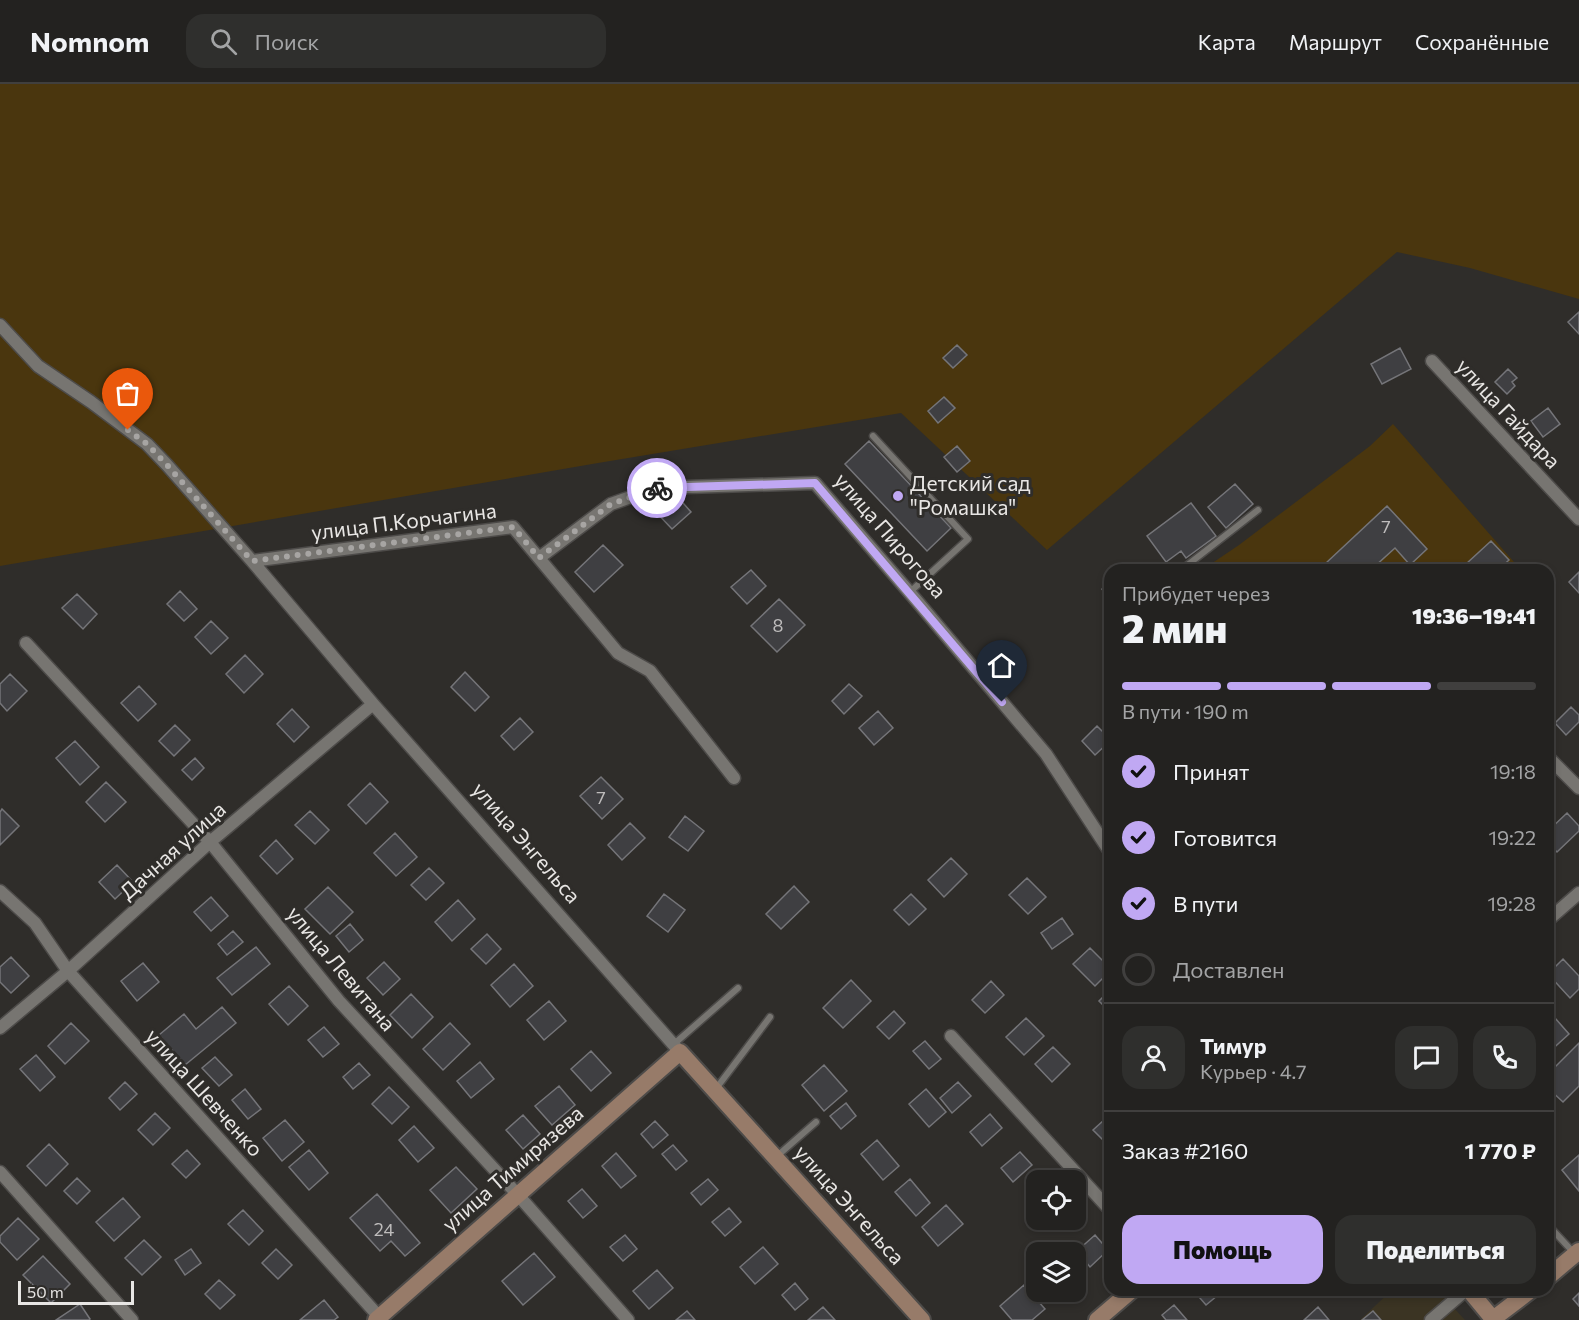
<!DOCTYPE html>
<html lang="ru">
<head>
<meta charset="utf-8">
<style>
  body { margin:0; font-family:Commissioner,sans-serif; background:#2f2f2d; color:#f1f3f6; height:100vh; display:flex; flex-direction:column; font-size:22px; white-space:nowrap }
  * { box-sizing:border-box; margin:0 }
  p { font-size:20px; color:#a3a4a5 }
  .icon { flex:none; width:33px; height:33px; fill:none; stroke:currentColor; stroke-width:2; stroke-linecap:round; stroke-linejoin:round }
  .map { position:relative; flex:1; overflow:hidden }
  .details { position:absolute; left:1104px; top:480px; width:450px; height:732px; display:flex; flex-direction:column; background:#232220; border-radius:18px; box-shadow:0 3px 9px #0003,0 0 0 2px #403f3e }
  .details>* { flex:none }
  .buttons { position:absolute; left:1026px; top:1086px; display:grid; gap:12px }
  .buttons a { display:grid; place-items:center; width:60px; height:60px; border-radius:12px; background:#232220; box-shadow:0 3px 9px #0003,0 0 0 2px #403f3e; font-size:30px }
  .scale { position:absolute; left:18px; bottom:15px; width:116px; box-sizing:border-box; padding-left:6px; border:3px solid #e8e6e4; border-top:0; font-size:16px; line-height:21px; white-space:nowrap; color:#e8e6e4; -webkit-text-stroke:4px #2f2d2a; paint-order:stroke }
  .pin { position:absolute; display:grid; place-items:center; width:51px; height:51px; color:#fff; margin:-62px -26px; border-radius:50% 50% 50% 0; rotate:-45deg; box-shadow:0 0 6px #0007 }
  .pin .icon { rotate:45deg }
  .courier { position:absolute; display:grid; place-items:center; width:60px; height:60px; margin:-30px; border:4px solid #c0a8f3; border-radius:50%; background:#fff; color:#222; box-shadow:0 2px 8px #0007 }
  .overview em { font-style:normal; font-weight:800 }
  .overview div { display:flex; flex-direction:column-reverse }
  .overview { display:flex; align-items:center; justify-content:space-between; height:102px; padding:0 18px }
  h1 { font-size:39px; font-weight:800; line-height:45px }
  .bar { display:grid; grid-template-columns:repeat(4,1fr); gap:9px 6px; align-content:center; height:72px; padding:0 18px }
  .bar i { height:8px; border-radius:4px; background:#403f3e }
  .bar .selected { background:#c0a8f3 }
  .bar p { grid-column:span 4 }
  .line { display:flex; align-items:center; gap:15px; padding:0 18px; border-top:2px solid #403f3e }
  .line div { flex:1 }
  .round { display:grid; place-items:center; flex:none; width:63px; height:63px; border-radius:18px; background:#2f2f2d }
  ol { padding:0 18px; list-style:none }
  li { display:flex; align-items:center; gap:18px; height:66px }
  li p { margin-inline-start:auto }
  li .icon { padding:6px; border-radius:50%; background:#c0a8f3; color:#111; stroke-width:4 }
  li:last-child { color:#a3a4a5 }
  li i { width:33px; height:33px; border:3px solid #403f3e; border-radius:50% }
  .button { display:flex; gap:12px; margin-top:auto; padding:12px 18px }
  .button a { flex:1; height:69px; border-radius:18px; background:#c0a8f3; color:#111; font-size:24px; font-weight:800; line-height:69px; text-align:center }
  .button a+a { background:#2f2f2d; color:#f1f3f6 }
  header { display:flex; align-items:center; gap:36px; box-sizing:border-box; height:84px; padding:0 30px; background:#232220; border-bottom:2px solid #403f3e }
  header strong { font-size:28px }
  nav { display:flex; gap:33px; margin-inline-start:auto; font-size:21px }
  .search { width:420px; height:54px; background:#2f2f2d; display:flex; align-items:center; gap:15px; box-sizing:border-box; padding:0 21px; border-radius:18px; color:#a3a4a5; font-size:22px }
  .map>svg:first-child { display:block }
</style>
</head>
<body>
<header>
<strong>Nomnom</strong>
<div class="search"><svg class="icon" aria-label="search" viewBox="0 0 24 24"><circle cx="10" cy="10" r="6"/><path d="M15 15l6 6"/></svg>Поиск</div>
<nav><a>Карта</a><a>Маршрут</a><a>Сохранённые</a></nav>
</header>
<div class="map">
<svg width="1579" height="1236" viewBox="0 0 1579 1236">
  <rect width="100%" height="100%" fill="#2f2d2a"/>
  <path fill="#3b3423" d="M1392,1206H1437L1465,1236H1360Z"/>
  <path fill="#4a360e" d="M0,0H1579V215L1470,184L1397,168L1047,466L901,329L598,379L0,482Z
    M1393,340L1521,486H1202L1239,461L1370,362Z"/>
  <path fill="#3f3f42" stroke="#757579" stroke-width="1.5" d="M1579,228V250L1568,238Z
    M957,261L967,271L953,284L943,274Z
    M1400,264L1411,285L1382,300L1371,280Z
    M1508,285L1517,294L1512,298L1515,302L1507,310L1495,298Z
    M944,313L955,324L938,339L928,327Z
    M1548,324L1560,340L1543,353L1531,337Z
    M869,357L951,444L927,467L845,380Z
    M957,362L970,377L957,388L944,373Z
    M1235,400L1253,420L1226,444L1208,423Z
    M676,411L691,428L672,445L656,428Z
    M1191,419L1216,452L1186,474L1181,467L1166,478L1147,452Z
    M1387,422L1427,465L1410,481L1395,464L1373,484L1376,486H1332L1326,479Z
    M1491,457L1509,476L1498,486H1472L1466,480Z
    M603,461L623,481L594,508L575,488Z
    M1136,479L1141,486H1126Z
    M751,486L766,502L747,520L731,503Z
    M1579,488V509L1569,498Z
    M1110,498V516L1102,505Z
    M180,507L197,525L184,537L167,520Z
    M77,510L97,530L83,545L62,524Z
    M779,515L805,541L777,568L751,542Z
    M211,537L228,554L211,570L195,553Z
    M245,571L263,590L244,609L226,590Z
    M465,588L489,613L475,627L451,603Z
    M10,590L27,607L7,627L0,619V600Z
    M849,600L862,612L844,630L832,617Z
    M139,602L156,620L138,637L121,619Z
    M1571,623L1579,631V638L1566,651L1555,639Z
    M292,625L309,643L294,658L277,640Z
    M878,627L893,644L874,661L859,644Z
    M520,634L533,648L514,666L501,652Z
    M175,641L190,656L174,672L159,657Z
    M1097,642L1110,655V657L1095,671L1082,657Z
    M75,657L99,683L80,701L56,674Z
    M195,674L204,684L192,696L182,686Z
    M601,693L623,715L602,735L580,712Z
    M106,698L126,718L105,738L86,718Z
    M370,699L388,718L366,740L348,721Z
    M2,725L19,742L0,761V728Z
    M310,727L329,746L315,760L295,741Z
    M1567,729L1579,742V747L1557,768L1548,759V747Z
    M685,732L704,747L688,767L669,753Z
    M630,739L645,754L622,776L608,761Z
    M395,749L417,773L396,792L374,769Z
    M276,756L293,775L277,790L260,772Z
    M951,774L967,790L944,813L928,796Z
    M117,781L133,798L115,815L99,798Z
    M429,784L444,799L426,816L411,801Z
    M1027,794L1046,813L1028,830L1009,811Z
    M794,802L809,818L781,845L766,830Z
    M328,803L353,828L330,850L305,825Z
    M664,810L685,826L668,848L647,832Z
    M911,810L926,825L909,841L894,826Z
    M211,813L228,832L211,847L194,828Z
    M458,816L475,835L452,857L435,838Z
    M1062,834L1073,850L1052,865L1041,849Z
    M350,840L363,856L349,868L336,852Z
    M233,847L243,858L227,871L218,860Z
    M487,850L501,865L486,880L471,865Z
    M256,863L270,880L232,911L217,894Z
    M1090,864L1110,884V887L1095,902L1073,880Z
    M11,873L29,892L11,909L0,898V883Z
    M1563,875L1579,892V905L1570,914L1548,890Z
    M384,878L400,895L383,911L367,894Z
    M143,879L159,898L137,917L121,897Z
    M514,880L533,902L510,923L491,901Z
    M851,896L871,917L843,944L823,924Z
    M991,897L1004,911L985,929L972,916Z
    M289,902L308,922L288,941L269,920Z
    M1110,906V928L1099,917Z
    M411,910L433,933L412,954L390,931Z
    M549,917L566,937L544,956L527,936Z
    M222,923L236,939L185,981L159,951L184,930L196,945Z
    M1548,926L1569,950L1548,969Z
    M894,927L905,939L889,955L877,943Z
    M1026,934L1044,952L1024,971L1006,953Z
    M71,939L89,957L65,980L48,962Z
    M450,939L470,960L443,986L423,965Z
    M324,943L339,960L323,973L308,956Z
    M925,957L941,975L929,985L913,967Z
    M1579,959V1002L1563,1018L1548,1004V990Z
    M1053,963L1070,980L1052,998L1035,980Z
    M591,967L611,989L591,1007L571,985Z
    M36,971L55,993L40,1007L20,985Z
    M215,973L232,991L219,1002L202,984Z
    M480,978L494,995L471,1014L457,997Z
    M359,979L370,991L353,1005L343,993Z
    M824,981L847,1007L824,1027L802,1001Z
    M125,998L137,1010L120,1026L109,1014Z
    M958,998L971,1012L952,1029L940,1014Z
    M559,1002L575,1021L552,1041L535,1022Z
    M389,1003L409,1023L392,1040L372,1020Z
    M245,1005L261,1025L248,1035L232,1016Z
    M926,1005L946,1028L929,1043L909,1020Z
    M846,1019L856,1032L841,1045L830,1032Z
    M155,1029L170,1044L153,1061L138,1046Z
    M990,1030L1002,1044L982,1062L970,1048Z
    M523,1031L540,1050L523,1065L506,1046Z
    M285,1036L304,1058L282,1077L263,1054Z
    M1104,1036L1110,1042V1063L1093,1046Z
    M655,1037L668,1051L653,1064L641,1050Z
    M414,1042L434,1064L418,1078L399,1056Z
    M877,1056L899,1082L883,1096L861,1070Z
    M49,1060L68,1080L46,1102L27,1082Z
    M673,1061L687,1077L676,1086L662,1070Z
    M187,1066L200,1080L186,1094L172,1080Z
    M309,1066L328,1089L309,1106L289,1083Z
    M1020,1068L1032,1081L1013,1098L1001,1084Z
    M616,1069L636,1092L621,1104L602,1082Z
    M1579,1071V1107L1562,1086Z
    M456,1083L477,1105L451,1129L430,1106Z
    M77,1094L90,1107L77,1120L64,1107Z
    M708,1095L718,1106L701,1121L691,1109Z
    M910,1095L930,1119L916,1132L895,1108Z
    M582,1105L597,1122L583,1134L568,1117Z
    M1036,1105V1117L1030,1110Z
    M377,1110L420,1159L405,1172L391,1157L380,1167L350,1134Z
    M123,1114L140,1133L114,1157L96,1138Z
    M946,1121L963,1140L938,1162L922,1143Z
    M729,1124L741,1138L725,1152L712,1138Z
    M243,1126L263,1147L249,1161L228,1140Z
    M18,1134L39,1155L17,1176L0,1158V1152Z
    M625,1151L637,1165L623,1177L610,1163Z
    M1095,1151L1108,1166L1090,1183L1077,1167Z
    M144,1156L161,1173L142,1191L125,1174Z
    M763,1163L778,1180L755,1200L740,1183Z
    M191,1165L201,1179L185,1191L175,1176Z
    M276,1165L292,1181L278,1195L262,1179Z
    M534,1169L555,1193L523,1221L502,1197Z
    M43,1172L70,1200L51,1219L23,1191Z
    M657,1186L673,1204L649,1225L633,1207Z
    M219,1196L235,1211L220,1225L205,1210Z
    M795,1199L808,1215L795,1226L782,1211Z
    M1024,1201L1045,1225L1032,1236H1012L1000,1222Z
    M1193,1206H1222L1223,1207L1206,1221Z
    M1579,1209V1222L1573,1215Z
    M324,1216L338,1233L334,1236H300Z
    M80,1220L90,1235L89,1236H56Z
    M1174,1221L1187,1236H1166L1162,1231Z
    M823,1223L835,1236H808Z
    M1318,1223L1329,1236H1304Z
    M687,1227L695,1236H676Z
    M1373,1227L1381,1236H1362Z"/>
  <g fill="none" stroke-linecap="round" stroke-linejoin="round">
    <defs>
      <path id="lane" d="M873,352L968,455L910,508
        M1181,486L1258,426
        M674,960L738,904
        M715,1006L770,933
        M776,1073L816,1038
        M1548,1141L1575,1170"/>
      <path id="street" d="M0,241L38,282L91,318L147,360L167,381L252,477L373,620L680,968
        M1432,277L1579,435
        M539,474L611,420L656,404L815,399L916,516L1046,670L1110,768
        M252,477L513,443L618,569L650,587L734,694
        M26,559L210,758L339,917L518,1111L628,1236
        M1548,673L1579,704
        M0,807L35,839L68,887L382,1236
        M1548,836L1579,809
        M0,944L68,887L210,758L373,620
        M951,952L1110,1126
        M0,1088L132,1236
        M1431,1236L1466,1206"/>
      <path id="secondary" d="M1548,1193L1579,1167
        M1469,1206L1493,1235L1531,1206
        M376,1236L680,968L922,1236
        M1097,1236L1132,1206"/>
    </defs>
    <use href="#lane" stroke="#4d4b49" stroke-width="9"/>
    <use href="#street" stroke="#4d4b49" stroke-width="15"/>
    <use href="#secondary" stroke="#4d4b49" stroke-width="20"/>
    <use href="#lane" stroke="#777571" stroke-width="6"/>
    <use href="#street" stroke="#777571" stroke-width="12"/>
    <use href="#secondary" stroke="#977b69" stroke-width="16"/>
  </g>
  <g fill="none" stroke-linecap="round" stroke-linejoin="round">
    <path stroke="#a7a5a3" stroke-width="6" stroke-dasharray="0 10.8" d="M128,346L147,360L167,381L252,477L513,443L539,474L611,420L657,404"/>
    <path stroke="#c0a8f3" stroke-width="8" d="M657,404L815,399L1002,618"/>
  </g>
  <circle fill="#c0a8f3" stroke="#2f2d2a" stroke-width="2" cx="898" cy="412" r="6"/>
  <g text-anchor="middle" stroke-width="6" stroke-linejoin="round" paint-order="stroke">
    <g font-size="18" fill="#bebcbc">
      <text x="1386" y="449">7</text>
      <text x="778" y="548">8</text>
      <text x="601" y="720">7</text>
      <text x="384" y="1152">24</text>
    </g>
    <g font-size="21" fill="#e8e6e4" stroke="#2f2d2a">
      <text transform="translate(1508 330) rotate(47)" y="7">улица Гайдара</text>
      <text transform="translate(404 438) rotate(-7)" y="7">улица П.Корчагина</text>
      <text transform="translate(890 452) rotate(49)" y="7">улица Пирогова</text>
      <text transform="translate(526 759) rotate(49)" y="7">улица Энгельса</text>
      <text transform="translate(173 767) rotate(-42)" y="7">Дачная улица</text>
      <text transform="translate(341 885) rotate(50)" y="7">улица Левитана</text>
      <text transform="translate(204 1009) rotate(48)" y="7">улица Шевченко</text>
      <text transform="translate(513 1085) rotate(-41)" y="7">улица Тимирязева</text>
      <text transform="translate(849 1121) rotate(48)" y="7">улица Энгельса</text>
    </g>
    <g font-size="21" fill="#e8e6e4" stroke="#2f2d2a" text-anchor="start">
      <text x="910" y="407">Детский сад<tspan x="910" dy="24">"Ромашка"</tspan></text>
    </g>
  </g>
</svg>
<div class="buttons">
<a><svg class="icon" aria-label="locate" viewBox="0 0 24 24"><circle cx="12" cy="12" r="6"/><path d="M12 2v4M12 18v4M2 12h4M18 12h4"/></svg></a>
<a><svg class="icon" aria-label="layers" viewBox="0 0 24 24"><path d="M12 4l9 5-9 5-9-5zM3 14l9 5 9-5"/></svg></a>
</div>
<div class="scale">50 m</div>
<div class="pin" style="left:128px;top:346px;background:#ea580c"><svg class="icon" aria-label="bag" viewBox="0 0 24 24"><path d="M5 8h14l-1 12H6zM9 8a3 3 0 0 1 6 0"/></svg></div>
<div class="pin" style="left:1002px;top:618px;background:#1f2937"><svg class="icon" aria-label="home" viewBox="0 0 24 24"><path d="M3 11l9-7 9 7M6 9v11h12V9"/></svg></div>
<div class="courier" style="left:657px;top:404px"><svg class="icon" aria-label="bike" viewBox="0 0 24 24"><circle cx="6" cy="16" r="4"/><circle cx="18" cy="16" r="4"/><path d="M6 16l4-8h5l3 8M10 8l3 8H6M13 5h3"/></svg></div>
<section class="details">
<div class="overview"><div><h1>2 мин</h1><p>Прибудет через</p></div><em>19:36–19:41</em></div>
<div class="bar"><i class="selected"></i><i class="selected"></i><i class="selected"></i><i></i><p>В пути · 190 m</p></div>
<ol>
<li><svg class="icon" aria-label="check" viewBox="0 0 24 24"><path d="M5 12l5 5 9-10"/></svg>Принят<p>19:18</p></li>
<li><svg class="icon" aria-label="check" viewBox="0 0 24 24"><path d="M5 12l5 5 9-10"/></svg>Готовится<p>19:22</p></li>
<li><svg class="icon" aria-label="check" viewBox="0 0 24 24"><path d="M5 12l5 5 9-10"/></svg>В пути<p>19:28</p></li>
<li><i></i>Доставлен</li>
</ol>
<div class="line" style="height:108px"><a class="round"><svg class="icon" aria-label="person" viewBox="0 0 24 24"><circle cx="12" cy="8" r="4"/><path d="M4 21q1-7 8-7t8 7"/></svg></a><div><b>Тимур</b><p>Курьер · 4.7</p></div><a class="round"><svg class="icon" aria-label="chat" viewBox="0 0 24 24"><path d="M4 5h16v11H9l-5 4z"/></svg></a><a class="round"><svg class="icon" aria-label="phone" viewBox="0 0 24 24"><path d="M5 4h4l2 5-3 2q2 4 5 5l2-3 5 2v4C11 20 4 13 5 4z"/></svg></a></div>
<div class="line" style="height:78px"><div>Заказ #2160</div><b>1 770 ₽</b></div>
<div class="button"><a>Помощь</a><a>Поделиться</a></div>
</section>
</div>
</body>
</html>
